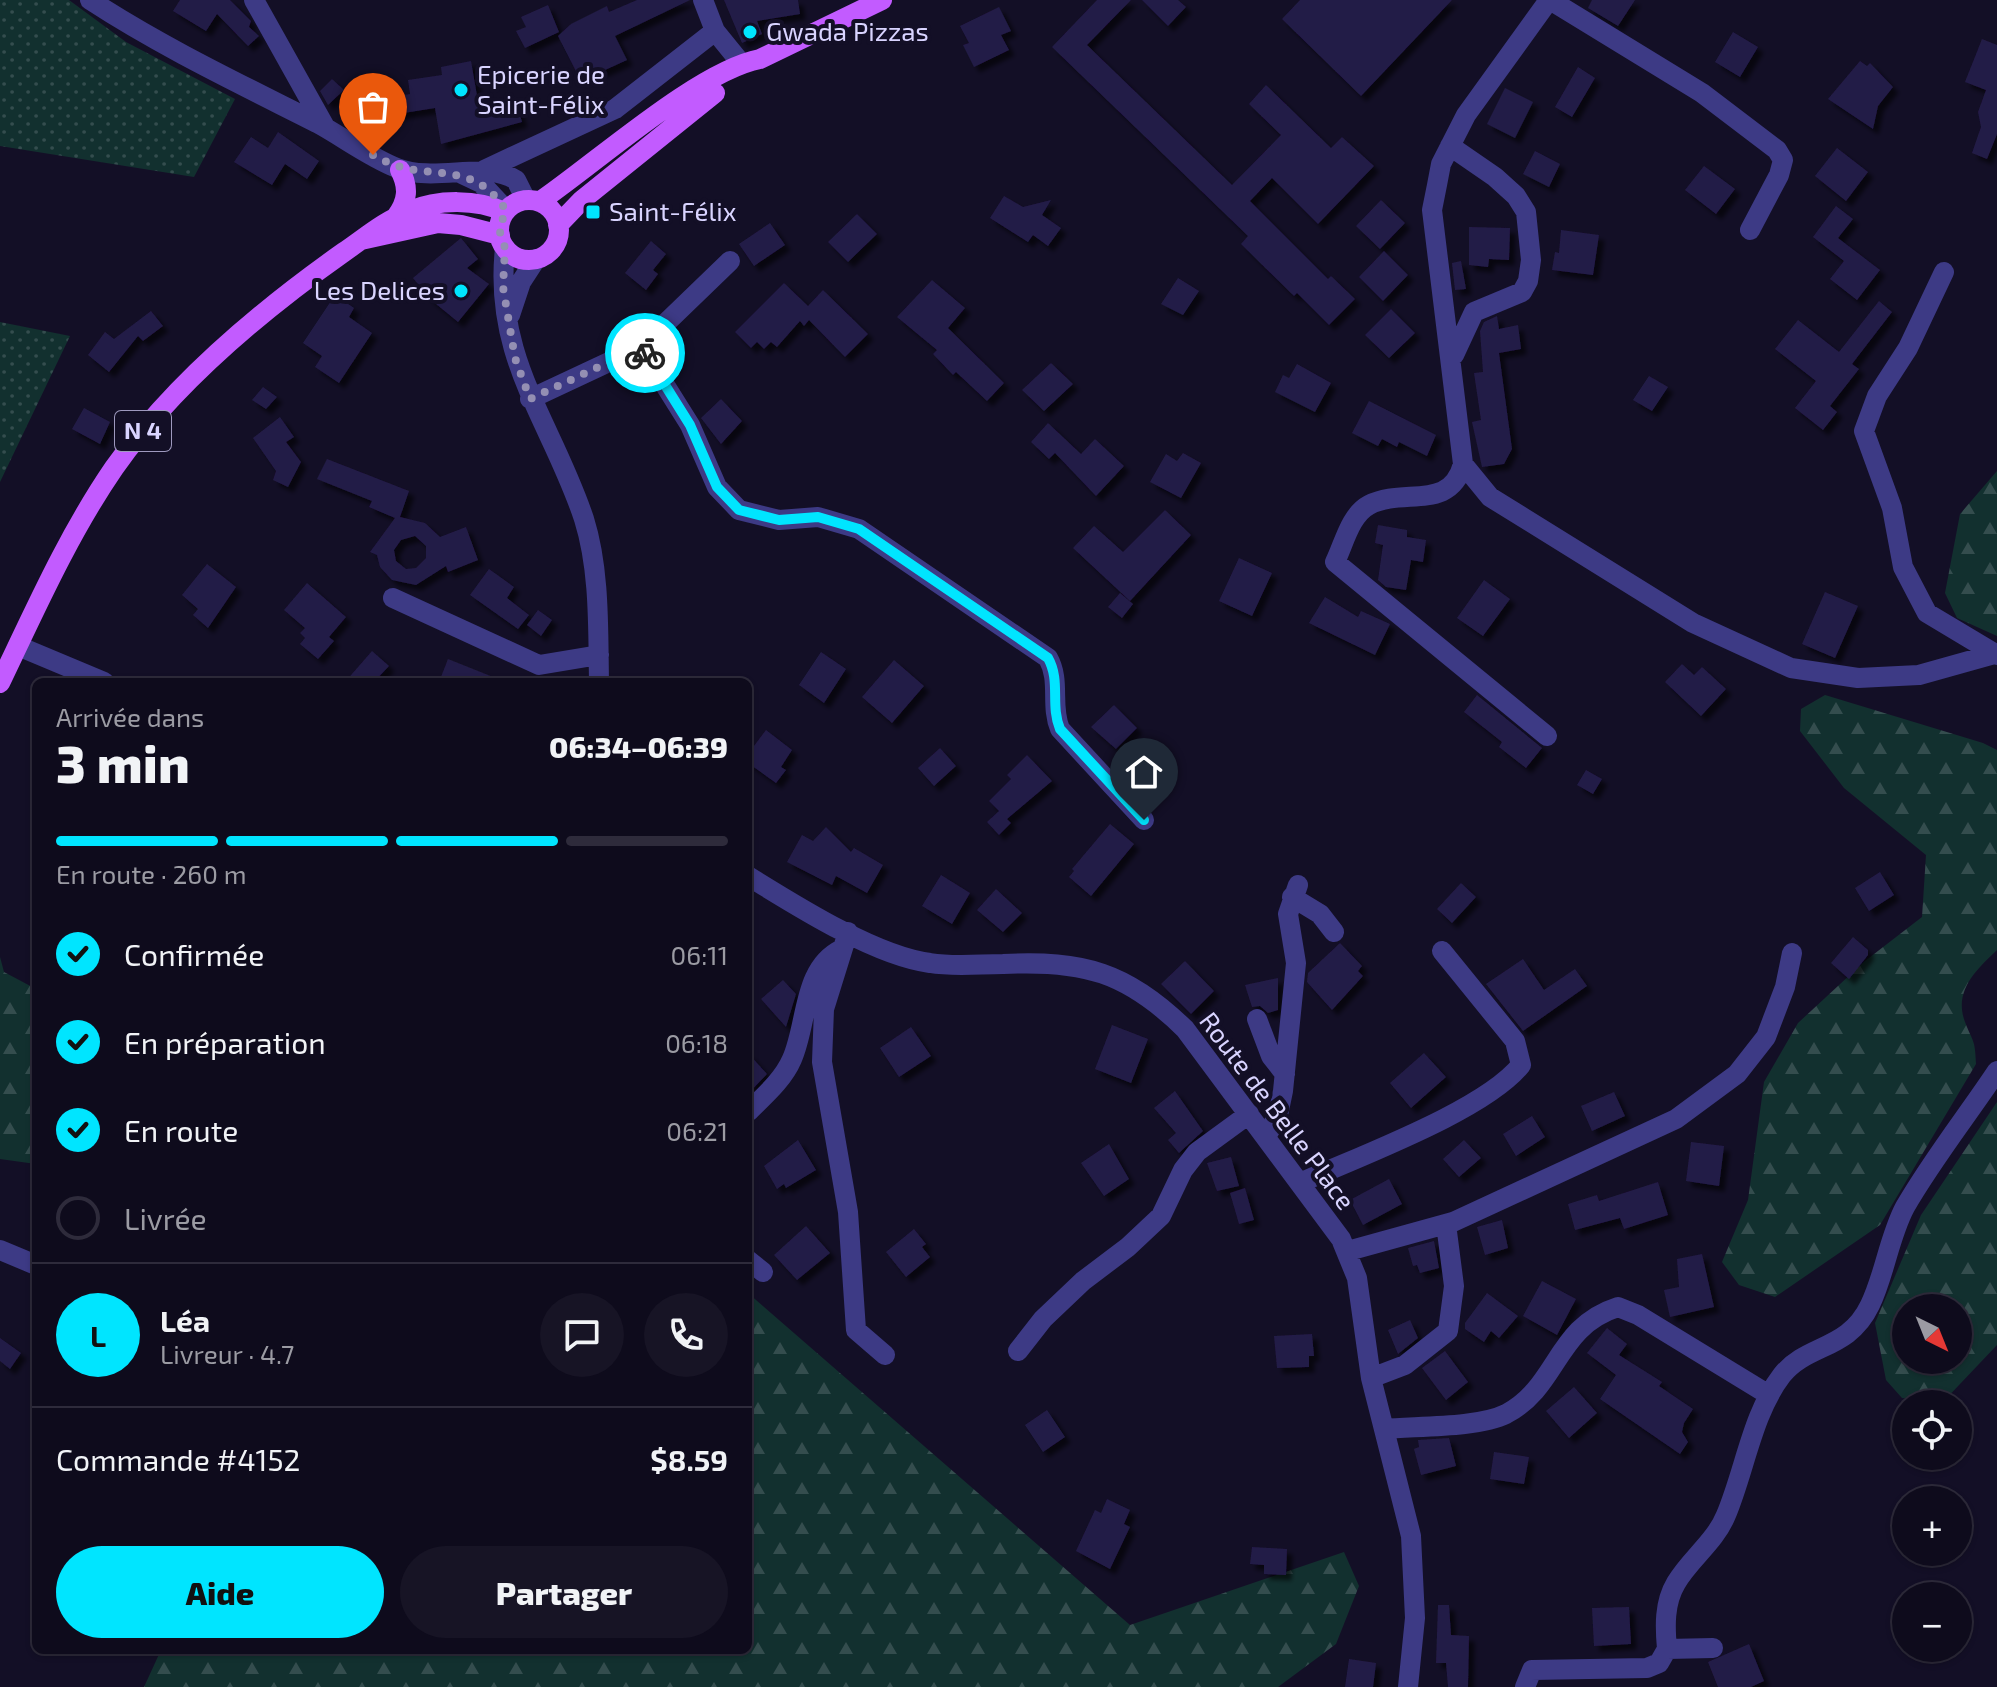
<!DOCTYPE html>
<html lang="fr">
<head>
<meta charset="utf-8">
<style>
  body { margin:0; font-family:"Exo 2",sans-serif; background:#171425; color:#f1f3f6; height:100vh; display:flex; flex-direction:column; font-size:30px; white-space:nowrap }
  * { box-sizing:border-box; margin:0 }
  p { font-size:26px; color:#9b9ba3 }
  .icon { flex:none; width:44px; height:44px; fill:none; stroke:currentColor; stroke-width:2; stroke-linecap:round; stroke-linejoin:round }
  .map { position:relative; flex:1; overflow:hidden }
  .panel { position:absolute; left:32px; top:678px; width:720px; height:976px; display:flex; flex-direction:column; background:#0e0b1c; border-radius:12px; box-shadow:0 2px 6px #0004,0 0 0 2px #2e2b3b }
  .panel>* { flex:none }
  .needle { width:52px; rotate:137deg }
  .buttons { position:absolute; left:1892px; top:1294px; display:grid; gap:16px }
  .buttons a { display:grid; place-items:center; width:80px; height:80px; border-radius:50%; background:#0e0b1c; box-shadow:0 2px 6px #0004,0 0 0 2px #2e2b3b; font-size:40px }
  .pin { position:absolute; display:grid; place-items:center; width:68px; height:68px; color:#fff; margin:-82px -34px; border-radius:50% 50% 50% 0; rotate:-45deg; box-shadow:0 0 8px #0007 }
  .pin .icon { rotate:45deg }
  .courier { position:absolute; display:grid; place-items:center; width:80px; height:80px; margin:-40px; border:6px solid #00e5ff; border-radius:50%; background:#fff; color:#222; box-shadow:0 2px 10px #0007 }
  .overview em { font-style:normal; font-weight:800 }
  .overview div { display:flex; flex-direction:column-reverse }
  .overview { display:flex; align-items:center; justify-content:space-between; height:136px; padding:0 24px }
  h1 { font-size:52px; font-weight:800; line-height:60px }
  .bar { display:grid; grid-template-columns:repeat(4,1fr); gap:12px 8px; align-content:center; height:96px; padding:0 24px }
  .bar i { height:10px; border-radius:6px; background:#2e2b3b }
  .bar .active { background:#00e5ff }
  .bar p { grid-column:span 4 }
  .line { display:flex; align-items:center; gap:20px; padding:0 24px; border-top:2px solid #2e2b3b }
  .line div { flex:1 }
  .round { display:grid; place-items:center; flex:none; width:84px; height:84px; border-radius:42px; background:#171425 }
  ol { padding:0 24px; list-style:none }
  li { display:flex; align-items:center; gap:24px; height:88px }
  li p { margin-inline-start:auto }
  li .icon { padding:8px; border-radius:50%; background:#00e5ff; color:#111; stroke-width:4 }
  li:last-child { color:#9b9ba3 }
  li i { width:44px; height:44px; border:4px solid #2e2b3b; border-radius:50% }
  .action { display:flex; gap:16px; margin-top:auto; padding:16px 24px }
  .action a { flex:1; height:92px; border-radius:48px; background:#00e5ff; color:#111; font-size:32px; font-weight:800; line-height:92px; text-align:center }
  .action a+a { background:#171425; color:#f1f3f6 }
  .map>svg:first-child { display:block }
</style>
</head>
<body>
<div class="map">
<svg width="1997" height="1687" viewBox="0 0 1997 1687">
  <defs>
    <pattern id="grass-dots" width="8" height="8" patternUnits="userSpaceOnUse" patternTransform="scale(2)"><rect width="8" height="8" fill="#12302f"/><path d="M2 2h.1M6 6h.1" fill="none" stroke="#344d4e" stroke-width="1.8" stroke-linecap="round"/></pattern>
    <pattern id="forest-firs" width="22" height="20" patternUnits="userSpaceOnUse" patternTransform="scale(2)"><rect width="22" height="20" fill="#12302f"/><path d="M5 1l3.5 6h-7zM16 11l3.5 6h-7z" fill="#344d4e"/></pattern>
    <filter id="shadow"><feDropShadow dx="5.5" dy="5.5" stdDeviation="2" flood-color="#0009"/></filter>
  </defs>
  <rect width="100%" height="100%" fill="#130f26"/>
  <path fill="url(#grass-dots)" d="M0,0H69L126,42L235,99L194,177L0,146Z
    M0,322L70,336L0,482Z"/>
  <path fill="url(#forest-firs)" fill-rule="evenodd" d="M1997,471V636L1957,618L1945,593L1960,514Z
    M1825,695L1983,743L1997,750V950C1977,969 1953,991 1965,1022C1973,1043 1975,1038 1976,1064L1880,1225L1775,1297L1739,1285L1722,1262L1748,1200L1764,1082L1798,1023L1865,961L1922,917L1926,855L1844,788L1800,731L1801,709Z
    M0,957L4,972L36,989V1164L0,1159Z
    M1997,1102V1345L1941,1404L1902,1398L1886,1380L1875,1323L1921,1215ZM1906,1308H1958V1360H1906Z
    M748,1293L1130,1625L1344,1552L1359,1586L1336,1644L1278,1687H144L161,1650H748Z"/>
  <path fill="#241b47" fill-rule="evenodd" filter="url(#shadow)" d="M180,0H230L251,21L249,27L259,36L248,46L217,14L206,31L173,11Z
    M637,0H690L615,36L627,60L581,81L558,36L571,24L607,6L609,12Z
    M724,0H798L800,14L757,21L762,34L742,43Z
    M1097,0H1131L1087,45L1232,185L1281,135L1249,104L1266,85L1331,148L1342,137L1374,166L1318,224L1272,178L1250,201L1328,279L1331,276L1355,299L1329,325L1297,293L1294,296L1241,244L1248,236L1052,47Z
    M1142,0H1178L1186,7L1168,26Z
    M1300,0H1452L1361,96L1282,19Z
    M1592,0H1635L1618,26L1588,8Z
    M548,5L559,32L525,48L516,31L526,27L521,17Z
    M999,7L1011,31L1001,35L1009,50L974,67L963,45L969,43L960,26Z
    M1733,32L1758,47L1740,77L1715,62Z
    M1982,39L1997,45V134L1987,159L1972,153L1981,127L1978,112L1986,90L1965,82Z
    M471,61L480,113L516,101L522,122L441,144L435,108L385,116L382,99L410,94L408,80L442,75L441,67Z
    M1860,61L1867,66L1870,63L1893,87L1878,106L1873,129L1828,99Z
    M1578,67L1595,78L1572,117L1555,107Z
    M332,79L344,90L328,105L320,91Z
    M1505,88L1533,102L1515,138L1487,124Z
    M278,132L319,161L307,179L285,164L272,185L234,162L251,137L268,148Z
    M1837,148L1868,172L1846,201L1815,176Z
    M1535,151L1560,164L1549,187L1523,174Z
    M1704,166L1735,189L1716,214L1685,190Z
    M1004,196L1023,207L1051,200L1042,215L1061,228L1048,246L1033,235L1028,242L990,218Z
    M1381,200L1405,223L1380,249L1356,226Z
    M1836,206L1853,219L1838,238L1880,270L1857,300L1830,279L1844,261L1813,237Z
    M857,214L877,234L848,262L828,242Z
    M770,223L785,245L754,266L739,244Z
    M1469,227L1510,228L1509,260L1489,259L1488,267L1469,265Z
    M1561,230L1599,235L1593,275L1552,270L1555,252L1559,253Z
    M461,238L478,259L467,268L489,284L458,322L430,299L413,278Z
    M651,241L666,254L653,270L658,274L646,290L625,273Z
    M1384,251L1408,275L1383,301L1359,277Z
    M1461,261L1466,289L1455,290L1452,263Z
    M1178,278L1199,291L1183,315L1161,304Z
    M932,280L965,308L948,328L1004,383L987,401L956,372L953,375L933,354L937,350L897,317Z
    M784,283L808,306L823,290L868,334L845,357L809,320L804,326L800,321L777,347L771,342L764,349L757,342L751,348L735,332Z
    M335,295L354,308L349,317L372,333L339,383L315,367L322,356L303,343Z
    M1879,301L1892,312L1852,364L1859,369L1830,406L1837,412L1823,430L1795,408L1816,381L1775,349L1798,320L1839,352Z
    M1391,309L1415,333L1389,358L1365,335Z
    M151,311L163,326L143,341L138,336L109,372L88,355L105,332L114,339Z
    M1497,316L1499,329L1518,325L1521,349L1499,353L1512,449L1504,464L1482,467L1472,422L1481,420L1474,373L1483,372L1480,331L1484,322Z
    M1051,363L1073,384L1044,411L1022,390Z
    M1297,364L1331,383L1315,412L1275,392L1283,375L1289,378Z
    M1649,376L1668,387L1652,411L1633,400Z
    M263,387L277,397L266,409L252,400Z
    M721,399L742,421L721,444L701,418Z
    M1369,401L1436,435L1427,456L1399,442L1397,447L1382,439L1378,446L1352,433Z
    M84,408L110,422L100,444L72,429Z
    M280,417L294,437L286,442L301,462L288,487L273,480L276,471L253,438Z
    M1048,423L1081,454L1095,439L1124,466L1096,496L1055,453L1049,459L1031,442Z
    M1183,453L1201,463L1181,498L1150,482L1166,454L1177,461Z
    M327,459L409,491L400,517L425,523L440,537L466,527L478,560L448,572L446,566L416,585L392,580L380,567L377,555L370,552L395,518L369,507L372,501L317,479ZM415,536L426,546V558L416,568L406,569L396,561L394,550L401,540Z
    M1165,510L1191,535L1130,601L1073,548L1094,526L1123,552Z
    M1378,525L1407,530V537L1426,540L1423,562L1411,560L1406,590L1386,587L1378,580L1383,545L1375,543Z
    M1239,558L1272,573L1252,616L1219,601Z
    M207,564L236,587L208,628L193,615L198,609L182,595Z
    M489,569L514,587L507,598L529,615L518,629L470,595Z
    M1484,580L1510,599L1483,636L1457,618Z
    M307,583L346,617L329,637L334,641L318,659L300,644L305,638L300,633L305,628L284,610Z
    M1825,592L1858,606L1835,658L1802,644Z
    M1120,593L1133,604L1122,618L1108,607Z
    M1325,597L1358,617L1361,611L1390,624L1375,655L1309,623Z
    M538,610L552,620L541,636L527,625Z
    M372,651L389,666L374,682H345Z
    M821,652L846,669L824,703L799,685Z
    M448,659L503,681V682H439Z
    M894,660L924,686L892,723L862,697Z
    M1682,664L1694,675L1702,667L1726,689L1701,716L1665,682Z
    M1477,695L1542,748L1526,768L1499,747L1502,742L1464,712Z
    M1114,705L1137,728L1116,749L1091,727Z
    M766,730L792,750L781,767L786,770L776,783L748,763V754Z
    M940,748L956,766L934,786L918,768Z
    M1027,755L1052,781L1007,819L1002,814L1011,823L999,835L987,822L999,811L989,801L1011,779L1007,775Z
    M1586,770L1602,779L1593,794L1577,785Z
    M1110,824L1134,844L1091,896L1069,877L1074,871L1072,869Z
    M826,827L851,852L854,848L883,865L867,893L836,876L832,885L787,862L802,835L813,841Z
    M1880,872L1894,895L1869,911L1855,888Z
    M941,875L970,893L952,924L922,906Z
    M1461,883L1476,897L1452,923L1437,909Z
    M996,889L1022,913L1003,932L977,910Z
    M1853,937L1868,950V955L1849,979L1831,963Z
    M1340,943L1362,966L1358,971L1363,976L1332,1010L1307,982L1308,973Z
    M1523,959L1544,990L1575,969L1587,986L1523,1031L1486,984Z
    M1185,961L1214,991L1191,1014L1161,984Z
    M1278,978V1010L1268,1013L1260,1006L1252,1007L1245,985Z
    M783,980L796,994L786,1027L761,999Z
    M1112,1025L1148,1039L1131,1083L1095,1069Z
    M911,1027L931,1056L899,1077L880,1048Z
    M748,1053L767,1074L748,1094Z
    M1424,1053L1446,1077L1411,1108L1390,1083Z
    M1175,1091L1203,1131L1179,1153L1168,1140L1176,1133L1154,1108Z
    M1614,1092L1625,1116L1592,1131L1581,1106Z
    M1532,1116L1545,1137L1516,1156L1503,1134Z
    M798,1140L816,1170L786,1188L784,1184L777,1189L764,1166Z
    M1464,1140L1481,1158L1459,1177L1443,1159Z
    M1691,1142L1724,1146L1719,1186L1686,1181Z
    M1109,1144L1129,1179L1104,1196L1081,1163Z
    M1231,1157L1239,1186L1217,1191L1207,1163Z
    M1389,1179L1402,1204L1363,1225L1350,1200Z
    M1658,1182L1668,1215L1624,1229L1620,1218L1575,1230L1568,1204L1597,1195L1599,1201Z
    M1245,1188L1254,1220L1239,1224L1230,1193Z
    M1502,1220L1508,1248L1485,1255L1477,1227Z
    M806,1226L830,1253L797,1280L774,1255Z
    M914,1229L926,1244L922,1247L930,1257L906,1277L886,1252Z
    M1434,1241L1439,1268L1420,1273L1417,1265L1413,1266L1408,1248Z
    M1702,1254L1714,1307L1670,1317L1664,1290L1679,1287L1677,1259Z
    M1542,1281L1576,1299L1557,1335L1523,1316Z
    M1487,1293L1518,1316L1499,1338L1491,1331L1484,1342L1465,1329V1323Z
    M1410,1320L1418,1338L1398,1354L1388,1330Z
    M1607,1328L1627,1344L1619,1355L1662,1382L1659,1386L1693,1409L1684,1423L1682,1432L1688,1442L1680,1454L1600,1399L1616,1375L1587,1353Z
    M1312,1334L1314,1356H1309V1367L1277,1368L1274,1336Z
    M0,1338L21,1353L10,1369L0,1361Z
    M1445,1351L1468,1382L1446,1400L1422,1368Z
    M1574,1387L1597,1413L1569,1438L1546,1411Z
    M1047,1410L1065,1437L1043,1452L1025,1425Z
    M1449,1438L1456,1466L1421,1475L1414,1449L1419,1447L1418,1440Z
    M1494,1452L1529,1457L1524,1484L1490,1479Z
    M1107,1499L1130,1510L1124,1524L1130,1527L1110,1569L1076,1551L1095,1510L1101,1513Z
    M1252,1547L1287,1549L1286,1575L1264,1574V1565L1250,1564Z
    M1438,1605H1449L1451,1635L1469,1636L1468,1687H1448L1446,1663H1436Z
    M1629,1607L1631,1644L1594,1646L1592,1608Z
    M1749,1644L1764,1681L1751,1687H1718L1708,1662Z
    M1349,1659L1376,1663L1373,1687H1345Z"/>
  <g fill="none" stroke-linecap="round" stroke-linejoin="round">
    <path stroke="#3d3a85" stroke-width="20" d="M90,0C162,47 240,84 317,123C343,137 369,157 397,168C435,183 487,160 516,180L526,200
      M254,0L325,127
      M703,0L715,31
      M1549,0L1466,115L1441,164L1437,185L1432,210L1463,464L1490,497L1693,623L1791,668L1858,678L1919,675L1994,654
      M1550,0L1702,93L1777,150L1783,160L1779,175L1750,230
      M1450,146L1495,177L1516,196L1526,212L1531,260L1528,281L1522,292L1474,312L1454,355
      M484,170L615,109L715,31L741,63
      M462,174L481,183L506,210
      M505,248C493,359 552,422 584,519C600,570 598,629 599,682
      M1944,272L1908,348L1877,396L1864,431L1892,508L1903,567L1927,613L1997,655
      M510,315L521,282L536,259
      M641,347L690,425L717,487L739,510L779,520L818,517L859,529L1048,658C1061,681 1050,705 1060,729L1144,820
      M530,399L641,347L730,261
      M1463,464C1450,512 1404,487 1369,505C1350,515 1344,544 1335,562L1547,736
      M393,598L539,665L599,655
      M18,646L104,682
      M748,876C795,905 875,956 930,963C954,967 979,964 1003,964C1083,960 1127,972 1185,1029L1341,1239L1357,1278L1371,1378L1411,1536L1415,1618L1408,1687
      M1292,897L1320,914L1334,932
      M848,932L824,1009L822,1062L848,1212L856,1330L885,1355
      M1257,1019L1271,1056L1285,1074
      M748,1112C764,1096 783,1080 792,1059C808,1023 802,968 842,949
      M1266,1137L1278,1115L1283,1091L1296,963L1288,914L1298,885
      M1300,1183C1357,1157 1484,1111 1521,1065L1515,1041L1442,951
      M0,1250L36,1265
      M1348,1251L1453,1222L1676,1119L1737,1074L1766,1037L1785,987L1792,953
      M748,1260L763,1272
      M1018,1351L1043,1319L1083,1281L1128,1247L1161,1216L1183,1170L1197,1152L1249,1114
      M1371,1378L1405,1365L1448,1331L1454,1286L1446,1224
      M1384,1429C1416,1426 1478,1428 1506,1414C1559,1386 1555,1327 1618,1307L1638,1315L1769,1395
      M1667,1649C1665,1627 1664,1603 1676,1583C1690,1559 1715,1542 1726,1515C1745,1470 1752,1414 1782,1375C1808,1343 1848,1351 1870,1305C1885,1274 1889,1237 1905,1207C1932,1160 1967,1116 1997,1071
      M1525,1687L1532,1670L1647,1668L1659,1663L1667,1649L1713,1648"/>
    <path stroke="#c25bff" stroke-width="20" d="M499 230a30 30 0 1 1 60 0a30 30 0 1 1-60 0Z
      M539,202C595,164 698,71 760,59L882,0
      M396,217C408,201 409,187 400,170
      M558,225L582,200L715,93
      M361,240L438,223L461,225L500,235
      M0,683C35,610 68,535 114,468C174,383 259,312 344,252C366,237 384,221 410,211C438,199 477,199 505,212"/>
  </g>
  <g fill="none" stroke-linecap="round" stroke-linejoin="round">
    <path stroke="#948fb3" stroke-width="8" stroke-dasharray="0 14.4" d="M373,155C427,187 468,154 506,210L499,229L505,248L503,287L515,358L530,399L641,347L645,353"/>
    <path stroke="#00e5ff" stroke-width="10" d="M645,353L690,425L717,487L739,510L779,520L818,517L859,529L1048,658C1061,681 1050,705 1060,729L1144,820"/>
  </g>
  <g fill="#00e5ff" stroke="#130f26" stroke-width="3">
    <circle cx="750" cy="32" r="8"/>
    <circle cx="461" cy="90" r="8"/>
    <rect x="585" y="204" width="16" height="16" rx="4"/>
    <circle cx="461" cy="291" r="8"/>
  </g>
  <g text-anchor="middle" stroke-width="8" stroke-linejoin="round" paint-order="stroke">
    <rect fill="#130f26" stroke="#9e99be" stroke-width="2" x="115" y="411" width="56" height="40" rx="6"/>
    <g font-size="24" font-weight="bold" fill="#d9d4ff">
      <text x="143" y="439">N 4</text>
    </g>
    <g font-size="26" fill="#d9d4ff" stroke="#130f26" text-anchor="start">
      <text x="766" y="41">Gwada Pizzas</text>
      <text x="477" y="84">Epicerie de<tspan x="477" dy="30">Saint-Félix</tspan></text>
      <text x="609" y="221">Saint-Félix</text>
      <text x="445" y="300" text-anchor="end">Les Delices</text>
    </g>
    <g font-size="26" fill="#d9d4ff" stroke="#130f26">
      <text transform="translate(1277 1111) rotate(53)" y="9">Route de Belle Place</text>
    </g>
  </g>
</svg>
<div class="buttons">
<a><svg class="needle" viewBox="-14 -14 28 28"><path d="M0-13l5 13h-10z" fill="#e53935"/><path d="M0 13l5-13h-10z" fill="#9b9ba3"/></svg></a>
<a><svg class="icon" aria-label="locate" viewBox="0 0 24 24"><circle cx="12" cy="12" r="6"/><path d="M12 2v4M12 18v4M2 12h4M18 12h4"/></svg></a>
<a>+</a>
<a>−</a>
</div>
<div class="pin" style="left:373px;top:155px;background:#ea580c"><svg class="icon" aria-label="bag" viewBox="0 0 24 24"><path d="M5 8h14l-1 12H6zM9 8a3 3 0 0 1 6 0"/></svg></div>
<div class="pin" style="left:1144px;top:820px;background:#1f2937"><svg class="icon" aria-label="home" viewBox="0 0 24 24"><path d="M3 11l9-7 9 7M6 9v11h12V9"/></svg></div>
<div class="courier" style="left:645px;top:353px"><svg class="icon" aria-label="bike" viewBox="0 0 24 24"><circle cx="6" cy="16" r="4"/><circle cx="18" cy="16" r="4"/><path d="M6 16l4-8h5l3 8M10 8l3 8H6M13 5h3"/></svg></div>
<section class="panel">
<div class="overview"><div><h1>3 min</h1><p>Arrivée dans</p></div><em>06:34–06:39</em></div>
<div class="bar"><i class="active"></i><i class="active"></i><i class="active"></i><i></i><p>En route · 260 m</p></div>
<ol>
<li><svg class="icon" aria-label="check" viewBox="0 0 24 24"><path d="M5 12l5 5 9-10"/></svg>Confirmée<p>06:11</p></li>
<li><svg class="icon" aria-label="check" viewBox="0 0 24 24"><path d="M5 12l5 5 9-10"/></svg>En préparation<p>06:18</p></li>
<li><svg class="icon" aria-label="check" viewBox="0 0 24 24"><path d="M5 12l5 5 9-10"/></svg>En route<p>06:21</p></li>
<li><i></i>Livrée</li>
</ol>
<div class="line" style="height:144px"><b class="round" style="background:#00e5ff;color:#111">L</b><div><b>Léa</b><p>Livreur · 4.7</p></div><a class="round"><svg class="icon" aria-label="chat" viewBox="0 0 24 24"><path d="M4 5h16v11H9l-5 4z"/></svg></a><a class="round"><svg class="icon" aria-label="phone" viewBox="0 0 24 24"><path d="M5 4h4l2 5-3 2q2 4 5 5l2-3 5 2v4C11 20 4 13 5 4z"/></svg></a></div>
<div class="line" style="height:104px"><div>Commande #4152</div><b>$8.59</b></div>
<div class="action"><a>Aide</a><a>Partager</a></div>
</section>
</div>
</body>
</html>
